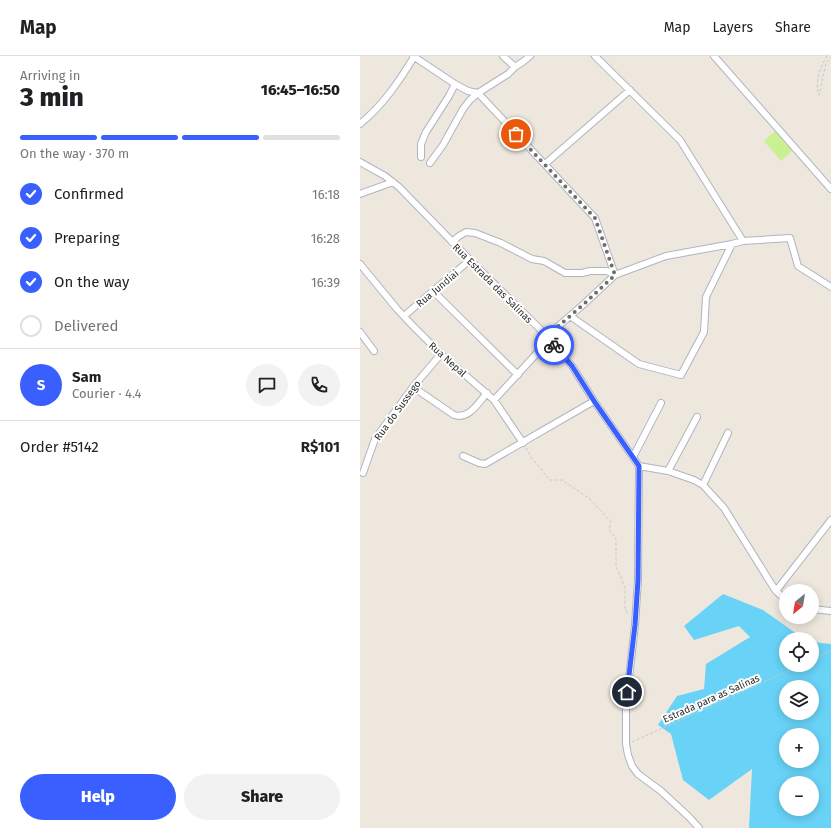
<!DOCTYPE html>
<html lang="en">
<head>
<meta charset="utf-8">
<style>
  body { margin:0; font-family:"Fira Sans",sans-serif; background:#f2f2f2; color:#202124; height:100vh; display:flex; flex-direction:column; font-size:15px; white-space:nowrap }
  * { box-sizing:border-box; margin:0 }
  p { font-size:13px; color:#757577 }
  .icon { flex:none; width:22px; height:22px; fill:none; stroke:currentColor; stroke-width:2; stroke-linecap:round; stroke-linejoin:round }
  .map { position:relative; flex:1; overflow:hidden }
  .side { display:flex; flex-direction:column; background:#fff; width:360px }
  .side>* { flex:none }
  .needle { width:26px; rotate:210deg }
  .controls { position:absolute; left:419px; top:528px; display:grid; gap:8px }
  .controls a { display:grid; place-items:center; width:40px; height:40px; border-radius:50%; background:#fff; box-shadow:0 2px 10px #0003; font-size:20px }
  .pin { position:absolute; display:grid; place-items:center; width:34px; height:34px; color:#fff; margin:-17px; border:2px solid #fff; border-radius:50%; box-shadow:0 1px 4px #0007 }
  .courier { position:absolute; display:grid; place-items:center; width:40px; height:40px; margin:-20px; border:3px solid #3960ff; border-radius:50%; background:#fff; color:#222; box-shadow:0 1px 5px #0007 }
  .overview em { font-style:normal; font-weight:800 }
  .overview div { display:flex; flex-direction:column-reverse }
  .overview { display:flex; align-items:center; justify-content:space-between; height:68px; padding:0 20px }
  h1 { font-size:26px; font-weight:800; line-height:30px }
  .bar { display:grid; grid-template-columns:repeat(4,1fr); gap:6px 4px; align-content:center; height:48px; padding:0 20px }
  .bar i { height:5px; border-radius:3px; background:#e0e0e0 }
  .bar .active { background:#3960ff }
  .bar p { grid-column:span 4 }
  .line { display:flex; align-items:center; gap:10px; padding:0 20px; border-top:1px solid #e0e0e0 }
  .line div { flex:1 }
  .round { display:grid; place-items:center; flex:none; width:42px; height:42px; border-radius:21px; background:#f2f2f2 }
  ol { padding:0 20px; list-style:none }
  li { display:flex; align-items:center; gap:12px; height:44px }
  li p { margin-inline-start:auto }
  li .icon { padding:4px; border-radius:50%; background:#3960ff; color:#fff; stroke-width:4 }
  li:last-child { color:#757577 }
  li i { width:22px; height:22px; border:2px solid #e0e0e0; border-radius:50% }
  .button { display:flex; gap:8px; margin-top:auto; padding:8px 20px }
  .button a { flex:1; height:46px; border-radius:24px; background:#3960ff; color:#fff; font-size:16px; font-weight:800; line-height:46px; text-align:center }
  .button a+a { background:#f2f2f2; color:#202124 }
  header { display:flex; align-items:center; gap:24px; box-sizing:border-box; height:56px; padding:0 20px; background:#fff; border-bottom:1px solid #e0e0e0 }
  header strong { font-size:19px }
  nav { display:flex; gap:22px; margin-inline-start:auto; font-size:14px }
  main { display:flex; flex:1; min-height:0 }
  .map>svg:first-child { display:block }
</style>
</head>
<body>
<header>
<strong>Map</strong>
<nav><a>Map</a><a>Layers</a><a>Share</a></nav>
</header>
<main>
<section class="side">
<div class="overview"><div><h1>3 min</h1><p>Arriving in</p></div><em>16:45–16:50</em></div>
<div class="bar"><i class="active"></i><i class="active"></i><i class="active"></i><i></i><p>On the way · 370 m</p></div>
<ol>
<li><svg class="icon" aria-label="check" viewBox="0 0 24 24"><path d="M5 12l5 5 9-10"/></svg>Confirmed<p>16:18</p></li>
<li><svg class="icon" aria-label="check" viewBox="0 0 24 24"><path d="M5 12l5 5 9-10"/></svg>Preparing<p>16:28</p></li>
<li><svg class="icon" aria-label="check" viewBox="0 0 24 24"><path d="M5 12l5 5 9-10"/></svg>On the way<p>16:39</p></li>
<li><i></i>Delivered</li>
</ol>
<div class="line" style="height:72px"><b class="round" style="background:#3960ff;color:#fff">S</b><div><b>Sam</b><p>Courier · 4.4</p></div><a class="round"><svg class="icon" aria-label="chat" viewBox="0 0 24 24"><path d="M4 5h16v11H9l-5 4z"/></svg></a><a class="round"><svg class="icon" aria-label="phone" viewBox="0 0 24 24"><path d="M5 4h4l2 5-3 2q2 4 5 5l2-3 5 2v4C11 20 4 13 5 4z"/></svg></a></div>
<div class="line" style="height:52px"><div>Order #5142</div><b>R$101</b></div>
<div class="button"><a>Help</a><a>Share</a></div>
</section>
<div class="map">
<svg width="471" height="772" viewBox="0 0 471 772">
  <rect width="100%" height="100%" fill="#eee7dd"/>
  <path fill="#c9f091" d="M415,75L432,95L421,105L404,85Z"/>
  <path fill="#69d3f7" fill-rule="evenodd" d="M363,538L403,554L444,583H426V609H452V586L471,588V772H389L392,713L349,744L323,724L311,678L298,669L317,640L344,633L346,608L390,581L379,570L334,584L324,570ZM426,631H452V657H426ZM426,679H452V705H426ZM426,727H452V753H426Z"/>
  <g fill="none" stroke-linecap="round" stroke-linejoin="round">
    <defs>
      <path id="minor" d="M53,0L95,28L108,35L118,37L235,162L255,219
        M143,0L155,11
        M235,0L320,84L383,185
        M354,0L471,133
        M0,68C23,49 38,27 54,1
        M61,101V88L66,76L89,40L95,28
        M0,106L25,120L39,131L110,204L187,280L212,310L234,345L279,410L308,415L334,424L343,429L364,452L412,529L416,535L426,544
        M70,107L83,89L103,53L110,44L118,37L148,18L155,11L164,5L170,0
        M185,108L270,34
        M0,138L33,126
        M92,186L99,180L106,176L115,177L141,187L172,203L184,205L205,217H222L230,215H247L255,219
        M0,208L37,253L53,270L81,298L134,344L163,387
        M73,235L158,319
        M44,260L73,235L110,204
        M210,260L279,308L321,319L344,276L346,241L372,188
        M0,276L14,295
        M187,280L225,247L255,219L306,200L372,188L383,185L430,182L438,210L471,231
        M53,331L94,359C109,364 118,347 127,337
        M134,344L190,283
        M103,400L119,407L125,408L234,345
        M273,401L301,347
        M279,410L278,524L275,569L266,649V688L268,699L272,710L278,718L301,735L329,761L339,772
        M308,415L337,361
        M3,417L15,383L53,331L81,298
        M343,429L368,377
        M416,535L471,464
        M452,553L471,555"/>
    </defs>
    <use href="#minor" stroke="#b1b4c0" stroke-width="8"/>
    <path stroke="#c8c8c8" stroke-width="1" stroke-dasharray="3 2" stroke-linecap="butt" d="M467,0C461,10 454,26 459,39L466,7L471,1
      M166,392L171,401L190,424H202L230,443L251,466L249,473L256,483V510L265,532V553L269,559
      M452,604L471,595
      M272,686L441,609"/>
    <use href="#minor" stroke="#fff" stroke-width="6"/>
  </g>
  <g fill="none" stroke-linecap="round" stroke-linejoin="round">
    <path stroke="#706d6a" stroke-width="4" stroke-dasharray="0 7.2" d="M156,78L235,162L255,219L225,247L187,280L194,289"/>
    <path stroke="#3960ff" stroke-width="5" d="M194,289L212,310L234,345L279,410L278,524L275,569L267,636"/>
  </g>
  <g text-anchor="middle" stroke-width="4" stroke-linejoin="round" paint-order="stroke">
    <g font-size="10" fill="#2c2c2c" stroke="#fff">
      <text transform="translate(133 227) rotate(45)" y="4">Rua Estrada das Salinas</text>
      <text transform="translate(77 232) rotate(-40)" y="4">Rua Jundiai</text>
      <text transform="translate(88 303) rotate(42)" y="4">Rua Nepal</text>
      <text transform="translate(37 354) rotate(-54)" y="4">Rua do Sussego</text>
      <text transform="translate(351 642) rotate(-24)" y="4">Estrada para as Salinas</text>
    </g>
  </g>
</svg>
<div class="controls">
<a><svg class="needle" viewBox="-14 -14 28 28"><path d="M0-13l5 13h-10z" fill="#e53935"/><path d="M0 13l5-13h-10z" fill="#757577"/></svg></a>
<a><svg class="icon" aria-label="locate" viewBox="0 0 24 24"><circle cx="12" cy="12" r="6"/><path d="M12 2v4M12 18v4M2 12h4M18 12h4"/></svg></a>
<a><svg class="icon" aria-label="layers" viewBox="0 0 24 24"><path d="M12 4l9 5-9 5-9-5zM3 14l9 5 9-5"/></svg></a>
<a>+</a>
<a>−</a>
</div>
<div class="pin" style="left:156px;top:78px;background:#ea580c"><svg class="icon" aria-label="bag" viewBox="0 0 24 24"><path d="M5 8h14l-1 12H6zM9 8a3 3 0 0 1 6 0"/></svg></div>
<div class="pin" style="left:267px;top:636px;background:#1f2937"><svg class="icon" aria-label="home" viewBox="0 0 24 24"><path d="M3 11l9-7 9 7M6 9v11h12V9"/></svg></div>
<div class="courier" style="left:194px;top:289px"><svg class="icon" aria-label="bike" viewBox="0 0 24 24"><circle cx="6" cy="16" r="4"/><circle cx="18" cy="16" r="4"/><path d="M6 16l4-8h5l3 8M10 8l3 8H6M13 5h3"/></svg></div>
</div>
</main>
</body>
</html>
